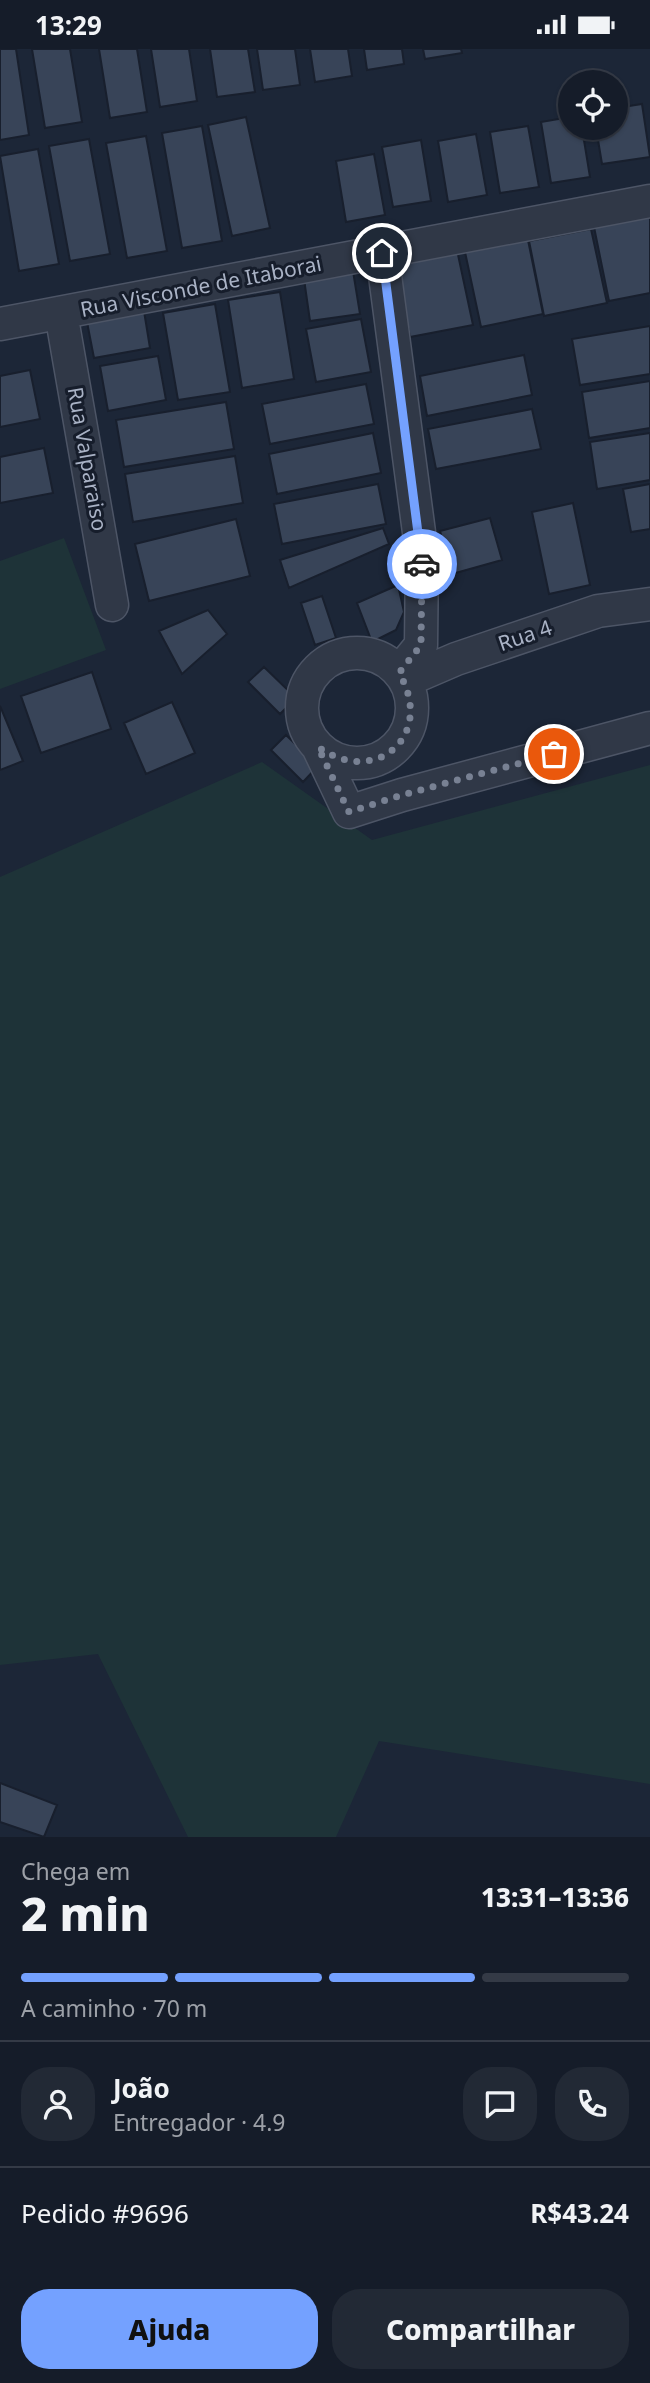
<!DOCTYPE html>
<html lang="pt">
<head>
<meta charset="utf-8">
<style>
  body { margin:0; font-family:"Noto Sans",sans-serif; background:#222935; color:#f1f3f6; height:100vh; display:flex; flex-direction:column; font-size:26px; white-space:nowrap }
  * { box-sizing:border-box; margin:0 }
  p { font-size:23px; color:#9da1a8 }
  .icon { flex:none; width:38px; height:38px; fill:none; stroke:currentColor; stroke-width:2; stroke-linecap:round; stroke-linejoin:round }
  .map { position:relative; height:1788px; overflow:hidden }
  .panel { display:flex; flex-direction:column; background:#151c29; flex:1 }
  .panel>* { flex:none }
  .controls { position:absolute; left:558px; top:21px; display:grid; gap:14px }
  .controls a { display:grid; place-items:center; width:70px; height:70px; border-radius:50%; background:#151c29; box-shadow:0 2px 5px #0004,0 0 0 2px #343a46; font-size:35px }
  .pin { position:absolute; display:grid; place-items:center; width:60px; height:60px; color:#fff; margin:-30px; border:4px solid #fff; border-radius:50%; box-shadow:0 2px 7px #0007 }
  .courier { position:absolute; display:grid; place-items:center; width:70px; height:70px; margin:-35px; border:5px solid #74a1ff; border-radius:50%; background:#fff; color:#222; box-shadow:0 2px 9px #0007 }
  .overview em { font-style:normal; font-weight:800 }
  .overview div { display:flex; flex-direction:column-reverse }
  .overview { display:flex; align-items:center; justify-content:space-between; height:119px; padding:0 21px }
  h1 { font-size:46px; font-weight:800; line-height:52px }
  .bar { display:grid; grid-template-columns:repeat(4,1fr); gap:10px 7px; align-content:center; height:84px; padding:0 21px }
  .bar i { height:9px; border-radius:5px; background:#343a46 }
  .bar .selected { background:#74a1ff }
  .bar p { grid-column:span 4 }
  .line { display:flex; align-items:center; gap:18px; padding:0 21px; border-top:2px solid #343a46 }
  .line div { flex:1 }
  .round { display:grid; place-items:center; flex:none; width:74px; height:74px; border-radius:28px; background:#222935 }
  .primary-button { display:flex; gap:14px; margin-top:auto; padding:14px 21px }
  .primary-button a { flex:1; height:80px; border-radius:28px; background:#74a1ff; color:#111; font-size:28px; font-weight:800; line-height:80px; text-align:center }
  .primary-button a+a { background:#222935; color:#f1f3f6 }
  .status { display:flex; justify-content:space-between; align-items:center; height:49px; padding:0 35px; background:#151c29; direction:ltr }
  .status svg { height:19px; fill:currentColor }
  .map>svg:first-child { display:block }
</style>
</head>
<body>
<div class="status"><b>13:29</b><svg viewBox="0 0 49 12"><path d="M0 12V9h3v3zM5 12V6h3v6zM10 12V3h3v9zM15 12V0h3v12zM26 1h20v11H26zM47 4h2v5h-2z"/></svg></div>
<div class="map">
<svg width="650" height="1788" viewBox="0 0 650 1788">
  <rect width="100%" height="100%" fill="#1c2637"/>
  <path fill="#1e3338" d="M64,489L106,601L0,640V512Z
    M262,713L372,791L650,716V1735L379,1692L336,1788H188L98,1605L0,1616V828Z"/>
  <path fill="#384458" stroke="#181f2d" stroke-width="2" d="M0,0H16L29,86L0,91Z
    M32,0H70L82,73L45,79Z
    M99,0H137L147,63L110,69Z
    M151,0H189L197,52L160,58Z
    M210,0H248L255,43L217,48Z
    M257,0H295L300,36L263,41Z
    M310,0H348L352,27L315,33Z
    M364,0H402L404,15L367,21Z
    M423,0H461L462,4L425,10Z
    M642,55L650,108L602,115L596,79H616V59Z
    M246,68L270,179L232,187L208,76Z
    M570,68V79H582L590,128L551,134L541,73Z
    M202,77L222,192L182,199L162,84Z
    M528,77L539,138L500,144L490,83Z
    M476,85L487,146L448,153L438,92Z
    M146,87L167,202L127,209L106,94Z
    M89,90L110,205L70,212L49,97Z
    M421,91L431,152L393,158L382,98Z
    M38,100L59,215L19,222L0,107Z
    M374,105L385,166L346,173L336,112Z
    M650,167V244L609,252L594,178Z
    M591,180L607,254L544,267L529,192Z
    M528,191L543,265L481,278L465,203Z
    M457,201L473,276L410,288L395,214Z
    M353,222L360,265L310,272L304,230Z
    M280,243L294,330L242,339L228,251Z
    M215,255L230,343L178,351L163,264Z
    M144,262L150,299L94,309L87,273Z
    M361,270L371,323L316,333L306,280Z
    M650,277V325L580,336L572,290Z
    M524,306L532,346L427,367L420,327Z
    M158,307L166,351L108,362L100,317Z
    M30,321L40,370L0,378V327Z
    M650,332V379L589,389L582,343Z
    M366,335L374,375L270,395L262,355Z
    M226,353L234,400L124,418L116,371Z
    M532,360L541,400L436,420L428,380Z
    M373,384L381,424L277,445L269,405Z
    M650,384V431L597,440L590,393Z
    M44,399L53,444L0,454V408Z
    M235,407L243,454L133,473L125,425Z
    M378,435L386,475L282,495L274,455Z
    M650,435V480L631,483L623,440Z
    M573,454L590,536L549,545L532,463Z
    M490,469L502,511L452,525L440,482Z
    M236,470L250,527L149,552L135,495Z
    M383,479L389,495L289,539L280,511Z
    M398,536L404,563L396,581L372,593L357,554Z
    M322,547L336,589L315,596L301,554Z
    M208,561L227,585L182,625L159,582Z
    M264,618L296,649L280,665L248,633Z
    M92,623L111,680L41,704L21,647Z
    M172,653L195,704L146,725L124,674Z
    M0,657L23,712L0,721Z
    M286,686L318,717L303,733L271,701Z
    M0,1734L57,1756L44,1788L0,1773Z"/>
  <g fill="none" stroke-linecap="round" stroke-linejoin="round">
    <defs>
      <path id="minor" d="M382,204L422,506L421,596L399,623
        M61,264L112,556
        M0,275L650,152
        M302 659a55 55 0 1 1 110 0a55 55 0 1 1-110 0Z
        M405,632L456,610L598,562L650,555
        M318,698L349,763L402,746L650,679"/>
    </defs>
    <use href="#minor" stroke="#4d5566" stroke-width="35"/>
    <use href="#minor" stroke="#303847" stroke-width="32"/>
  </g>
  <g fill="none" stroke-linecap="round" stroke-linejoin="round">
    <path stroke="#788193" stroke-width="7" stroke-dasharray="0 12.6" d="M422,515L421,596L399,624C436,686 376,739 318,698L349,763L402,746L554,705"/>
    <path stroke="#74a1ff" stroke-width="9" d="M382,204L422,515"/>
  </g>
  <g text-anchor="middle" stroke-width="6" stroke-linejoin="round" paint-order="stroke">
    <g font-size="21" fill="#a9b2c5" stroke="#161d2b">
      <text transform="translate(201 238) rotate(-11)" y="7">Rua Visconde de Itaborai</text>
      <text transform="translate(87 410) rotate(80)" y="7">Rua Valparaiso</text>
      <text transform="translate(525 587) rotate(-19)" y="7">Rua 4</text>
    </g>
  </g>
</svg>
<div class="controls">
<a><svg class="icon" aria-label="locate" viewBox="0 0 24 24"><circle cx="12" cy="12" r="6"/><path d="M12 2v4M12 18v4M2 12h4M18 12h4"/></svg></a>
</div>
<div class="pin" style="left:554px;top:705px;background:#ea580c"><svg class="icon" aria-label="bag" viewBox="0 0 24 24"><path d="M5 8h14l-1 12H6zM9 8a3 3 0 0 1 6 0"/></svg></div>
<div class="pin" style="left:382px;top:204px;background:#1f2937"><svg class="icon" aria-label="home" viewBox="0 0 24 24"><path d="M3 11l9-7 9 7M6 9v11h12V9"/></svg></div>
<div class="courier" style="left:422px;top:515px"><svg class="icon" aria-label="car" viewBox="0 0 24 24"><path d="M5 17H2v-5l4-1 3-4h7l3 4 3 1v5h-3M9 17h6M6 11h13"/><circle cx="7" cy="17" r="2"/><circle cx="17" cy="17" r="2"/></svg></div>
</div>
<section class="panel">
<div class="overview"><div><h1>2 min</h1><p>Chega em</p></div><em>13:31–13:36</em></div>
<div class="bar"><i class="selected"></i><i class="selected"></i><i class="selected"></i><i></i><p>A caminho · 70 m</p></div>
<div class="line" style="height:126px"><a class="round"><svg class="icon" aria-label="person" viewBox="0 0 24 24"><circle cx="12" cy="8" r="4"/><path d="M4 21q1-7 8-7t8 7"/></svg></a><div><b>João</b><p>Entregador · 4.9</p></div><a class="round"><svg class="icon" aria-label="chat" viewBox="0 0 24 24"><path d="M4 5h16v11H9l-5 4z"/></svg></a><a class="round"><svg class="icon" aria-label="phone" viewBox="0 0 24 24"><path d="M5 4h4l2 5-3 2q2 4 5 5l2-3 5 2v4C11 20 4 13 5 4z"/></svg></a></div>
<div class="line" style="height:91px"><div>Pedido #9696</div><b>R$43.24</b></div>
<div class="primary-button"><a>Ajuda</a><a>Compartilhar</a></div>
</section>
</body>
</html>
